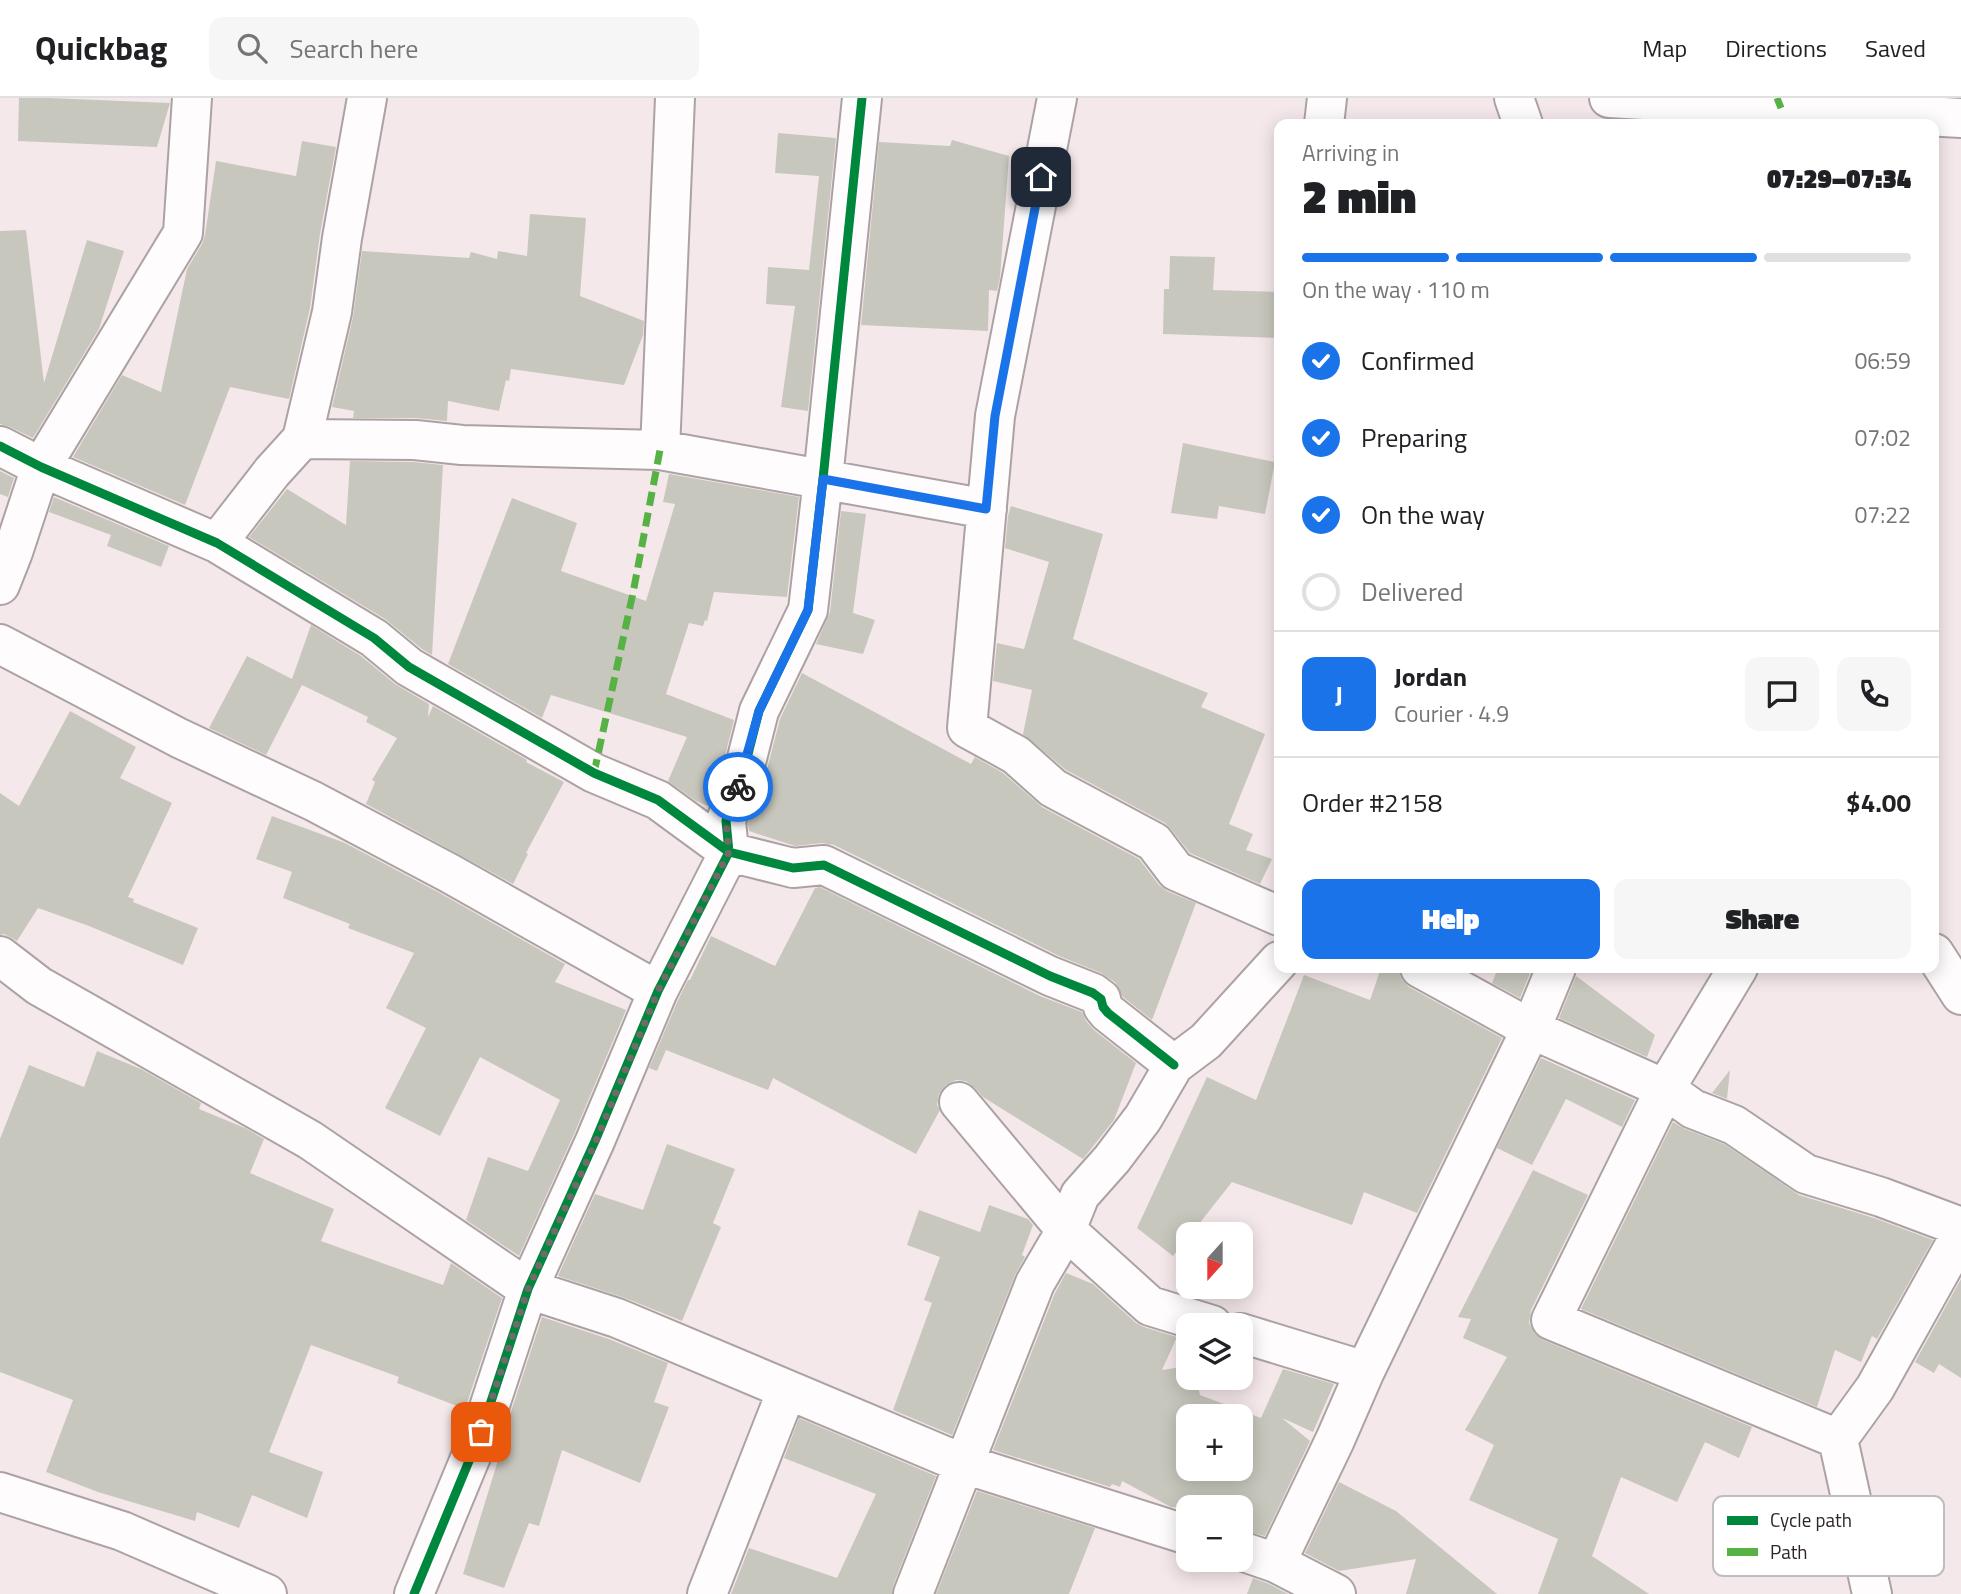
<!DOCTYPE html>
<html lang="en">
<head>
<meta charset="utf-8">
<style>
  body { margin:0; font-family:"Titillium Web",sans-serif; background:#f6f6f6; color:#202124; height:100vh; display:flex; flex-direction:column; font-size:26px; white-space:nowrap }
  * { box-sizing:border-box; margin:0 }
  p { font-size:23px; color:#757577 }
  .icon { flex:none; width:38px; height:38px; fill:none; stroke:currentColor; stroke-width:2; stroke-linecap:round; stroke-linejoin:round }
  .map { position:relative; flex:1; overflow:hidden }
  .drawer { position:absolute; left:1274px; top:21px; width:665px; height:854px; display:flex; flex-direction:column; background:#fff; border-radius:14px; box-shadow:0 4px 18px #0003 }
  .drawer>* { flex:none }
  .needle { width:46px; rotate:201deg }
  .fabs { position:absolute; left:1176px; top:1124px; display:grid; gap:14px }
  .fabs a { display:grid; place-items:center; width:77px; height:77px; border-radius:14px; background:#fff; box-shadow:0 4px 18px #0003; font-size:35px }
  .pin { position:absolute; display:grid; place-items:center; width:60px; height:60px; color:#fff; margin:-30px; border-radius:14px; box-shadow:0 4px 10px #0006 }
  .courier { position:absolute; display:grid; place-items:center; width:70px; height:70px; margin:-35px; border:5px solid #1a73e8; border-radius:50%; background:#fff; color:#222; box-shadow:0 2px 9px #0007 }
  .headline em { font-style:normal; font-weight:800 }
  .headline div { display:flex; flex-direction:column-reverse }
  .headline { display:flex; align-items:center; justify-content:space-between; height:119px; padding:0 28px }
  h1 { font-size:46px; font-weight:800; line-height:52px }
  .bar { display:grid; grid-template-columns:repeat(4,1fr); gap:10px 7px; align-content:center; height:84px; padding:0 28px }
  .bar i { height:9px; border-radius:5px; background:#e0e0e0 }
  .bar .selected { background:#1a73e8 }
  .bar p { grid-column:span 4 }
  .line { display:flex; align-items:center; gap:18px; padding:0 28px; border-top:2px solid #e0e0e0 }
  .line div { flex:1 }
  .round { display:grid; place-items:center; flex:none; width:74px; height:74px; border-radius:14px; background:#f6f6f6 }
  ol { padding:0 28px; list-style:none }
  li { display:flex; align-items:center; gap:21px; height:77px }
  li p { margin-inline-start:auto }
  li .icon { padding:7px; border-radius:50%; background:#1a73e8; color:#fff; stroke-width:4 }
  li:last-child { color:#757577 }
  li i { width:38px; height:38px; border:4px solid #e0e0e0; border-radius:50% }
  .cta { display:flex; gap:14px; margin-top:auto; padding:14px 28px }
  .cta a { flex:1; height:80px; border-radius:14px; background:#1a73e8; color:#fff; font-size:28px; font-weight:800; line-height:80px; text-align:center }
  .cta a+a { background:#f6f6f6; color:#202124 }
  header { display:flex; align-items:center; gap:42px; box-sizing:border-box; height:98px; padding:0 35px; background:#fff; border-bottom:2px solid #e0e0e0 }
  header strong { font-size:33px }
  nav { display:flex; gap:38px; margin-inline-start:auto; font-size:24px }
  .search { width:490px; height:63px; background:#f6f6f6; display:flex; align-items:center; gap:18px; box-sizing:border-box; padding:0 24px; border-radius:14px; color:#757577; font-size:26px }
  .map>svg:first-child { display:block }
</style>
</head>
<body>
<header>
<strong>Quickbag</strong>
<div class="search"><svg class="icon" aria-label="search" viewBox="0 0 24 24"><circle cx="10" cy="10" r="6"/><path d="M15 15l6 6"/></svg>Search here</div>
<nav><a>Map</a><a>Directions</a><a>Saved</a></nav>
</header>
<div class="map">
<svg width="1961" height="1496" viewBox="0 0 1961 1496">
  <rect width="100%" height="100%" fill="#f5e8ea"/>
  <path fill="#c8c7bd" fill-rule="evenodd" d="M19,0H49L170,5L157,49L18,43Z
    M778,35L836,40L808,313L781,309L795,208L766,206L768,169L809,172L819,78L775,75Z
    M952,42L1009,58L1000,180L997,193L989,192L988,233L861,227L879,44L950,48Z
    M302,43L336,49L320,136L310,210L289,301L230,289L185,407L73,359L122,277L161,294L187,171L202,146L205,137L216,63L296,78Z
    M530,116L586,120L580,198L644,223L643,237L624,287L511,271L509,283L506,282L499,313L448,303L447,323L415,320H353L354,313L332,309L353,219L362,153L469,160L471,154L497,161L498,153L527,158Z
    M26,132L44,285L87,142L124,153L99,231L33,340L10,329L0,326V133Z
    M1170,158L1215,159L1213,192L1279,194V240L1163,236L1164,191H1169Z
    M1183,345L1275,364L1265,416L1219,408L1217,421L1171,415Z
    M350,363L414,364L443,367L432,557L422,551L385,521L249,439L287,391L346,427Z
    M0,373L14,380L8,399L0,396Z
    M669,376L799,399L787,499L714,494L707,523L705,522L703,528L689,525L666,596L734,622L724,662L708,708L696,703L668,683L687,639L551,597L542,620L448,566L512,400L577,425L561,473L646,503L675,406L663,404Z
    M54,399L169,448L161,469L107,448L111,437L49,414Z
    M1011,408L1103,436L1073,541L1208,595L1201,609L1265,636L1229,726L1253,736L1246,752L1272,761L1260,786L1190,755L1171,731L1165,725L1066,672L1023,636L1032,592L993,583L997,545L1024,551L1049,464L1005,450L1008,418Z
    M841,413L866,416L853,515L875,522L863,556L816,546L830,514Z
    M311,527L361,558L395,586L429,606L428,619L433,608L527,662L526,664L564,684L526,755L528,756L513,786L366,706L375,684L372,682L397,640L366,624L368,619L302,587L266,657L209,630L247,558L292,581Z
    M802,575L971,666L975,659L1003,675L1042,709L1139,761L1159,787L1167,793L1196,805L1152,922L1123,899L1115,884L1101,875L1059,858L834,747L822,745L795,748L749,733L748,726L766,675L780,621Z
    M70,613L136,649L120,680L172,705L128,799L134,801L133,804L198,830L183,867L89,828L38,810L17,843L4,836L0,837V695L19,708Z
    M272,718L345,745L438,794L565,866L555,884L626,912L575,1034L519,1158L466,1122L488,1059L528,1073L560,1002L480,959L440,1038L385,1010L426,930L386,910L414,855L348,830L350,826L283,800L292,774L256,761Z
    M820,789L1040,898L1082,914L1086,923L1094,932L1136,965L1114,1022L1083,1061L983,999L975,990L966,983L956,982L946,987L939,996L937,1007L940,1012L916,1056L773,980L768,992L666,952L657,973L649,970L678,902L688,882H690L711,838L775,868L815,790Z
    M1381,870L1398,871L1402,882L1409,889L1502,940L1417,1115L1364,1094L1352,1127L1232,1084L1191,1136H1188V1139L1173,1158L1137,1130L1207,979L1256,1002L1304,877L1370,902Z
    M1498,870H1532L1520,900L1492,885Z
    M1576,878L1655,937L1647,959L1559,920Z
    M97,953L141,971L201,1005L199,1011L245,1030L264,1041L250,1075L334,1111L321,1143L443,1187L451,1165L502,1200L465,1311L397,1285L399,1279L311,1247L269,1354L323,1374L307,1420L252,1397L239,1430L197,1414L195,1423L98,1394L46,1374L73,1302L0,1274V1041L29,967L84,989Z
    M1541,960L1635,1002L1622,1029L1566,1001L1532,1067L1497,1050Z
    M1730,972L1727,1001L1712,995Z
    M1673,1024L1685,1031L1724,1046L1799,1097L1874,1120L1933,1142L1877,1241L1872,1238L1861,1264L1835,1252L1817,1309L1581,1211Z
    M667,1046L735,1071L713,1125L721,1129L682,1223L625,1200L558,1178L595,1096L643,1112Z
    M1533,1072L1588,1097L1531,1212L1529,1225L1534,1235L1543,1242L1752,1329L1739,1360L1705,1344L1677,1404L1621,1379L1592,1458L1649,1496H1538L1558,1441L1469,1402L1494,1347L1465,1332L1507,1259L1463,1240L1471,1221L1458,1219Z
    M989,1107L1028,1121L1033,1127L1022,1157L1025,1159L1015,1177L952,1337L893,1312L932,1205L924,1202L940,1159L907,1147L919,1112L980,1134Z
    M1066,1175L1093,1186L1136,1225L1144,1229L1177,1239L1162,1272L1188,1268V1279H1196L1200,1297L1261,1320L1283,1271L1334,1286L1313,1334L1282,1320L1310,1343L1265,1438L1241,1432V1409H1171L1122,1383L1120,1389L1112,1386L1110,1389L993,1352L1055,1195ZM1188,1318H1241V1370H1188Z
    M1961,1181V1280L1939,1266L1934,1275L1915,1264Z
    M542,1219L609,1241L668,1265L654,1304L669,1309L640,1385L562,1352L539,1428L529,1425L504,1490L463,1476L507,1333L505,1332Z
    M799,1320L936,1378L893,1488L892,1496H731L749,1450L837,1480L876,1396L784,1360Z
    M1339,1384L1396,1413L1497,1496H1406L1416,1461L1339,1473L1305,1455Z
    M977,1393L1095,1430L1069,1496H936Z
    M1253,1480L1267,1485L1288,1496H1247Z"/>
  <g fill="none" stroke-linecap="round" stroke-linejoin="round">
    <defs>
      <path id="minor" d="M1057,0L995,318L967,630L1016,657L1053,690L1154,744L1176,773L1279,818
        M1514,0L1523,26
        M1324,26L1327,0
        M302,341L415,342L462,347L660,352L987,411
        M0,348L41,369L217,445L374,540L409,569L594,675L658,702L729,754L793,770L824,767L1050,878L1093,895L1101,901L1103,909L1108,915L1174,967
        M660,352L675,0
        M217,445L272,374L302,341L332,214L342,140L367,0
        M0,487L13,454L41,369L183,135L192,0
        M0,546L179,640L313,703L449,775L658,893
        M1934,855L1961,897
        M0,858L39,888L310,1042L528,1191L617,1220L964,1366L1188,1437
        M1420,870L1531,931L1665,991L1693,1011L1734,1027L1806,1076L1881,1099L1961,1129
        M1738,870L1665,991L1551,1222L1838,1341
        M959,1004L1066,1132L1150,1208L1212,1227
        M1241,1235L1365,1273
        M0,1394L122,1433L267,1496
        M1241,1453L1276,1465L1336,1496
        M1276,1465L1335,1342L1365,1273L1531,931L1556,870
        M414,1496L481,1334L528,1191L595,1043L658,893L729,754L726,723L745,668L759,613L808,512L823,381L862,0
        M707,1496L787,1292
        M913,1496L1035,1185L1066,1132L1080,1097L1112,1061L1143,1020L1174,967L1206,943L1279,863
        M1872,1496L1838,1341L1875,1290L1961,1136"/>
      <path id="tertiary" d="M1609,0L1961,20"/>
    </defs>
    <use href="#minor" stroke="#aca2a4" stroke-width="42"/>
    <use href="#tertiary" stroke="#aca2a4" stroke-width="42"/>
    <use href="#minor" stroke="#fefcfc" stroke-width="38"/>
    <use href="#tertiary" stroke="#fefcfc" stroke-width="38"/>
    <path stroke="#56b245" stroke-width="7" stroke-dasharray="14 7" stroke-linecap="butt" d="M1777,0L1781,10
      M594,675L633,495L660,352"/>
    <defs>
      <path id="cycleway" d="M0,348L41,369L217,445L374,540L409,569L594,675L658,702L729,754L793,770L824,767L1050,878L1093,895L1101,901L1103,909L1108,915L1174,967
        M414,1496L481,1334L528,1191L595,1043L658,893L729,754L726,723L745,668L759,613L808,512L823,381L862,0"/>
    </defs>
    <use href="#cycleway" stroke="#fff" stroke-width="13"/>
    <use href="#cycleway" stroke="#00873e" stroke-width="9"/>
  </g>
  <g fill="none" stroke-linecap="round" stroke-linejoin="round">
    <path stroke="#73696b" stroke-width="7" stroke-dasharray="0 12.6" d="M481,1334L528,1191L596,1043L658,893L729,754L726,723L738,689"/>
    <path stroke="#1a73e8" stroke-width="9" d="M738,689L759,613L808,512L823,381L986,411L995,318L1041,79"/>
  </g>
  <rect x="1713" y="1398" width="231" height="80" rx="10" fill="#fff" stroke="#c0bdbe" stroke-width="2"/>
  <rect x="1727" y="1418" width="31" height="9" fill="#00873e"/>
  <rect x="1727" y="1450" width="31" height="8" fill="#56b245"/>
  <g font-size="19" fill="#2d2426">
    <text x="1770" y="1429">Cycle path</text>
    <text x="1770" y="1461">Path</text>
  </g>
</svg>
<div class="fabs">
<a><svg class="needle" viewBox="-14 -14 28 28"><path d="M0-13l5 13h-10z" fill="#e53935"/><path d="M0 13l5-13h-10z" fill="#757577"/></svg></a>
<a><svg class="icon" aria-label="layers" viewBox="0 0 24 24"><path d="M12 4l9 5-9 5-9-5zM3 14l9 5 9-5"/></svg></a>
<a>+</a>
<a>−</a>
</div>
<div class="pin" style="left:481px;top:1334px;background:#ea580c"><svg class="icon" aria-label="bag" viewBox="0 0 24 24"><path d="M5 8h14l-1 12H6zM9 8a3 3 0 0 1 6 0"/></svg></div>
<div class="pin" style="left:1041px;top:79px;background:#1f2937"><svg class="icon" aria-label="home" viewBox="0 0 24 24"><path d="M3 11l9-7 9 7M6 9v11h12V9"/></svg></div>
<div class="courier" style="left:738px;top:689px"><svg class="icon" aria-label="bike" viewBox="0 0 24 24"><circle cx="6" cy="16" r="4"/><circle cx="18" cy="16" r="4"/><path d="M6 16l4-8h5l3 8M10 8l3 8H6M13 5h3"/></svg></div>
<section class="drawer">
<div class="headline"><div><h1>2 min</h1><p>Arriving in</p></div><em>07:29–07:34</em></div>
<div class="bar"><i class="selected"></i><i class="selected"></i><i class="selected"></i><i></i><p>On the way · 110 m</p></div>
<ol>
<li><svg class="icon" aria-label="check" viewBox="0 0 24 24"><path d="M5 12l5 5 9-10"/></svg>Confirmed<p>06:59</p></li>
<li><svg class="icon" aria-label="check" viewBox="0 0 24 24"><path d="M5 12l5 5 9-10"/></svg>Preparing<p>07:02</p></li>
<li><svg class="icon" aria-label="check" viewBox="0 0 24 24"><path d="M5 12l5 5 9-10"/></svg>On the way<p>07:22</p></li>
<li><i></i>Delivered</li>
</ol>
<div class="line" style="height:126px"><b class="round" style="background:#1a73e8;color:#fff">J</b><div><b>Jordan</b><p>Courier · 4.9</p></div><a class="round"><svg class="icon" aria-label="chat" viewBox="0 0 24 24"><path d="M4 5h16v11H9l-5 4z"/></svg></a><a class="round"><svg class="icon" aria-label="phone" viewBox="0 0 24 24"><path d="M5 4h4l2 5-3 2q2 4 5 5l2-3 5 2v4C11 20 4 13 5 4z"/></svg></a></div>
<div class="line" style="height:91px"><div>Order #2158</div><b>$4.00</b></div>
<div class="cta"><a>Help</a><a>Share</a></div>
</section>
</div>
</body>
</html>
